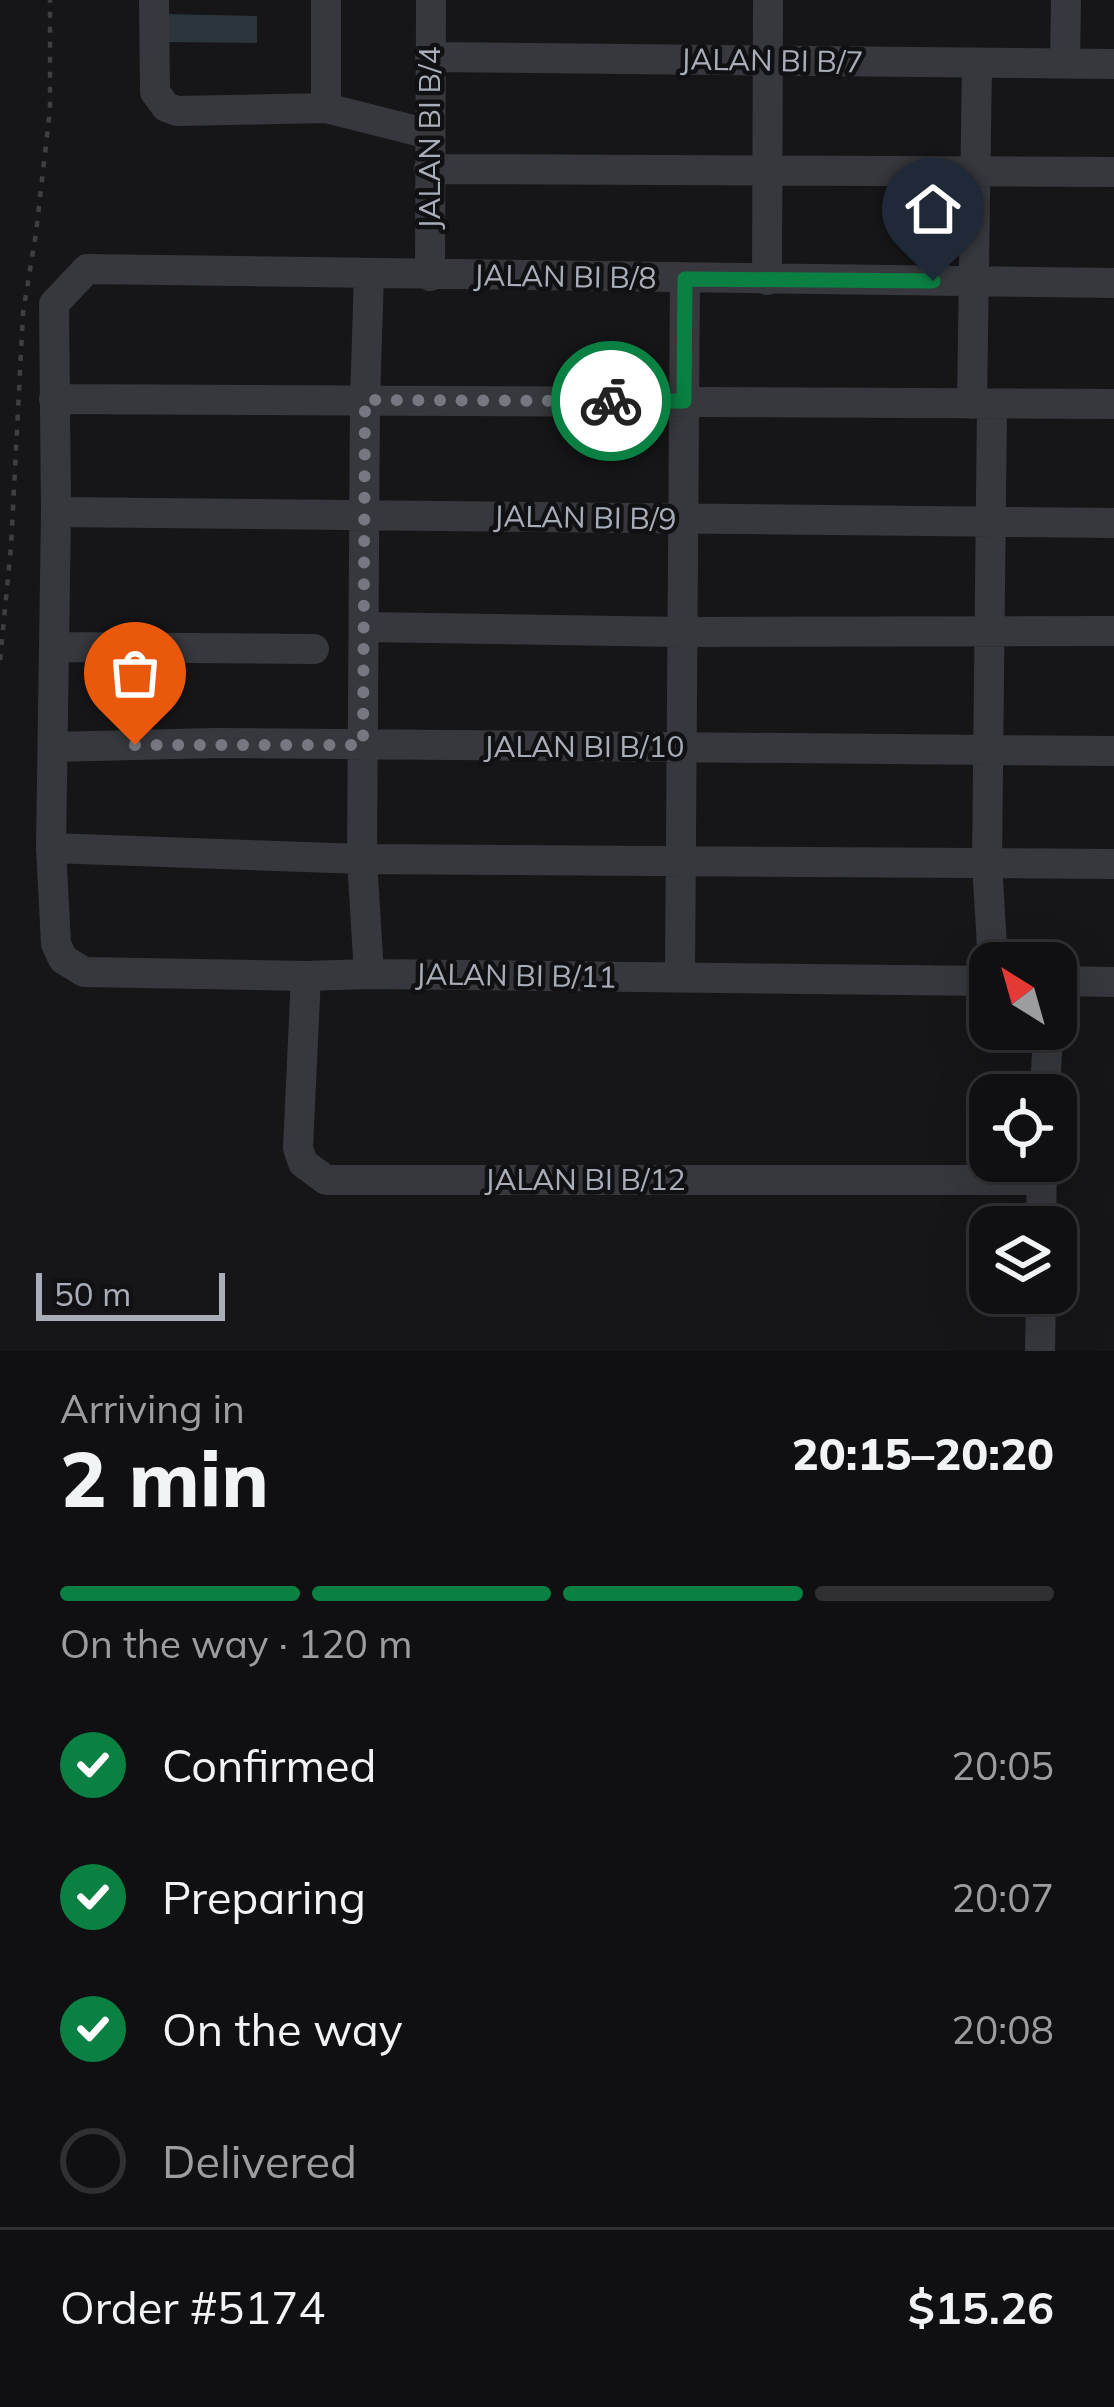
<!DOCTYPE html>
<html lang="en">
<head>
<meta charset="utf-8">
<style>
  body { margin:0; font-family:Mulish,sans-serif; background:#1e1e20; color:#f1f3f6; height:100vh; display:flex; flex-direction:column; font-size:45px; white-space:nowrap }
  * { box-sizing:border-box; margin:0 }
  p { font-size:39px; color:#9c9d9f }
  .icon { flex:none; width:66px; height:66px; fill:none; stroke:currentColor; stroke-width:2; stroke-linecap:round; stroke-linejoin:round }
  .map { position:relative; height:1351px; overflow:hidden }
  .panel { display:flex; flex-direction:column; background:#101012; flex:1 }
  .panel>* { flex:none }
  .needle { width:78px; rotate:323deg }
  .buttons { position:absolute; left:969px; top:942px; display:grid; gap:24px }
  .buttons a { display:grid; place-items:center; width:108px; height:108px; border-radius:24px; background:#101012; box-shadow:0 12px 48px #0002,0 0 0 3px #303032; font-size:60px }
  .scale { position:absolute; left:36px; bottom:30px; width:189px; box-sizing:border-box; padding-left:12px; border:6px solid #a8adb8; border-top:0; font-size:33px; line-height:42px; white-space:nowrap; color:#a8adb8; -webkit-text-stroke:9px #111113; paint-order:stroke }
  .pin { position:absolute; display:grid; place-items:center; width:102px; height:102px; color:#fff; margin:-123px -51px; border-radius:50% 50% 50% 0; rotate:-45deg; box-shadow:0 0 12px #0007 }
  .pin .icon { rotate:45deg }
  .courier { position:absolute; display:grid; place-items:center; width:120px; height:120px; margin:-60px; border:9px solid #0b8043; border-radius:50%; background:#fff; color:#222; box-shadow:0 3px 15px #0007 }
  .summary em { font-style:normal; font-weight:800 }
  .summary div { display:flex; flex-direction:column-reverse }
  .summary { display:flex; align-items:center; justify-content:space-between; height:204px; padding:0 60px }
  h1 { font-size:78px; font-weight:800; line-height:90px }
  .bar { display:grid; grid-template-columns:repeat(4,1fr); gap:18px 12px; align-content:center; height:144px; padding:0 60px }
  .bar i { height:15px; border-radius:9px; background:#303032 }
  .bar .on { background:#0b8043 }
  .bar p { grid-column:span 4 }
  .line { display:flex; align-items:center; gap:30px; padding:0 60px; border-top:3px solid #303032 }
  .line div { flex:1 }
  ol { padding:0 60px; list-style:none }
  li { display:flex; align-items:center; gap:36px; height:132px }
  li p { margin-inline-start:auto }
  li .icon { padding:12px; border-radius:50%; background:#0b8043; color:#fff; stroke-width:4 }
  li:last-child { color:#9c9d9f }
  li i { width:66px; height:66px; border:6px solid #303032; border-radius:50% }
  .map>svg:first-child { display:block }
</style>
</head>
<body>
<div class="map">
<svg width="1114" height="1351" viewBox="0 0 1114 1351">
  <rect width="100%" height="100%" fill="#161618"/>
  <path fill="#2c353c" d="M166,14L257,16V43L165,42Z"/>
  <g fill="none" stroke-linecap="round" stroke-linejoin="round">
    <path stroke="#3d3f44" stroke-width="4.5" stroke-dasharray="6 9" stroke-linecap="butt" d="M0,660L11,547L23,313L36,233L50,109V0"/>
    <path stroke="#37383d" stroke-width="30" d="M154,0L155,92L166,107L177,111L326,108L429,134
      M326,0V108
      M430,57L1114,64
      M1065,63L1066,0
      M429,169L1114,172
      M369,275L365,400L362,859L369,974
      M430,276L431,0
      M767,280L768,0
      M54,399L1114,404
      M972,404L977,64
      M992,404L987,863L993,963
      M56,512L1114,523
      M364,627L682,632L1114,631
      M55,647L314,649
      M54,747L216,743L1114,751
      M51,848L362,859L1114,864
      M306,976L298,1148L303,1163L326,1180H1041
      M680,977L685,279
      M990,981L369,974L306,976L84,972L63,959L56,944L51,848L56,512L54,304L87,269L1114,283
      M1056,981L1114,982
      M1045,1095L1048,1029
      M1041,1227L1042,1161
      M1040,1351L1041,1293"/>
  </g>
  <g fill="none" stroke-linecap="round" stroke-linejoin="round">
    <path stroke="#757880" stroke-width="12" stroke-dasharray="0 21.6" d="M135,745H363L365,400L611,401"/>
    <path stroke="#0b8043" stroke-width="15" d="M611,401H684L685,279L933,281"/>
  </g>
  <g text-anchor="middle" stroke-width="9" stroke-linejoin="round" paint-order="stroke">
    <g font-size="30" fill="#a8adb8" stroke="#111113">
      <text transform="translate(772 61) rotate(1)" y="10">JALAN BI B/7</text>
      <text transform="translate(430 138) rotate(-90)" y="10">JALAN BI B/4</text>
      <text transform="translate(565 277) rotate(1)" y="10">JALAN BI B/8</text>
      <text transform="translate(585 518) rotate(1)" y="10">JALAN BI B/9</text>
      <text x="584" y="757">JALAN BI B/10</text>
      <text transform="translate(516 976) rotate(1)" y="10">JALAN BI B/11</text>
      <text x="585" y="1190">JALAN BI B/12</text>
    </g>
  </g>
</svg>
<div class="buttons">
<a><svg class="needle" viewBox="-14 -14 28 28"><path d="M0-13l5 13h-10z" fill="#e53935"/><path d="M0 13l5-13h-10z" fill="#9c9d9f"/></svg></a>
<a><svg class="icon" aria-label="locate" viewBox="0 0 24 24"><circle cx="12" cy="12" r="6"/><path d="M12 2v4M12 18v4M2 12h4M18 12h4"/></svg></a>
<a><svg class="icon" aria-label="layers" viewBox="0 0 24 24"><path d="M12 4l9 5-9 5-9-5zM3 14l9 5 9-5"/></svg></a>
</div>
<div class="scale">50 m</div>
<div class="pin" style="left:135px;top:745px;background:#ea580c"><svg class="icon" aria-label="bag" viewBox="0 0 24 24"><path d="M5 8h14l-1 12H6zM9 8a3 3 0 0 1 6 0"/></svg></div>
<div class="pin" style="left:933px;top:281px;background:#1f2937"><svg class="icon" aria-label="home" viewBox="0 0 24 24"><path d="M3 11l9-7 9 7M6 9v11h12V9"/></svg></div>
<div class="courier" style="left:611px;top:401px"><svg class="icon" aria-label="bike" viewBox="0 0 24 24"><circle cx="6" cy="16" r="4"/><circle cx="18" cy="16" r="4"/><path d="M6 16l4-8h5l3 8M10 8l3 8H6M13 5h3"/></svg></div>
</div>
<section class="panel">
<div class="summary"><div><h1>2 min</h1><p>Arriving in</p></div><em>20:15–20:20</em></div>
<div class="bar"><i class="on"></i><i class="on"></i><i class="on"></i><i></i><p>On the way · 120 m</p></div>
<ol>
<li><svg class="icon" aria-label="check" viewBox="0 0 24 24"><path d="M5 12l5 5 9-10"/></svg>Confirmed<p>20:05</p></li>
<li><svg class="icon" aria-label="check" viewBox="0 0 24 24"><path d="M5 12l5 5 9-10"/></svg>Preparing<p>20:07</p></li>
<li><svg class="icon" aria-label="check" viewBox="0 0 24 24"><path d="M5 12l5 5 9-10"/></svg>On the way<p>20:08</p></li>
<li><i></i>Delivered</li>
</ol>
<div class="line" style="height:156px"><div>Order #5174</div><b>$15.26</b></div>
</section>
</body>
</html>
